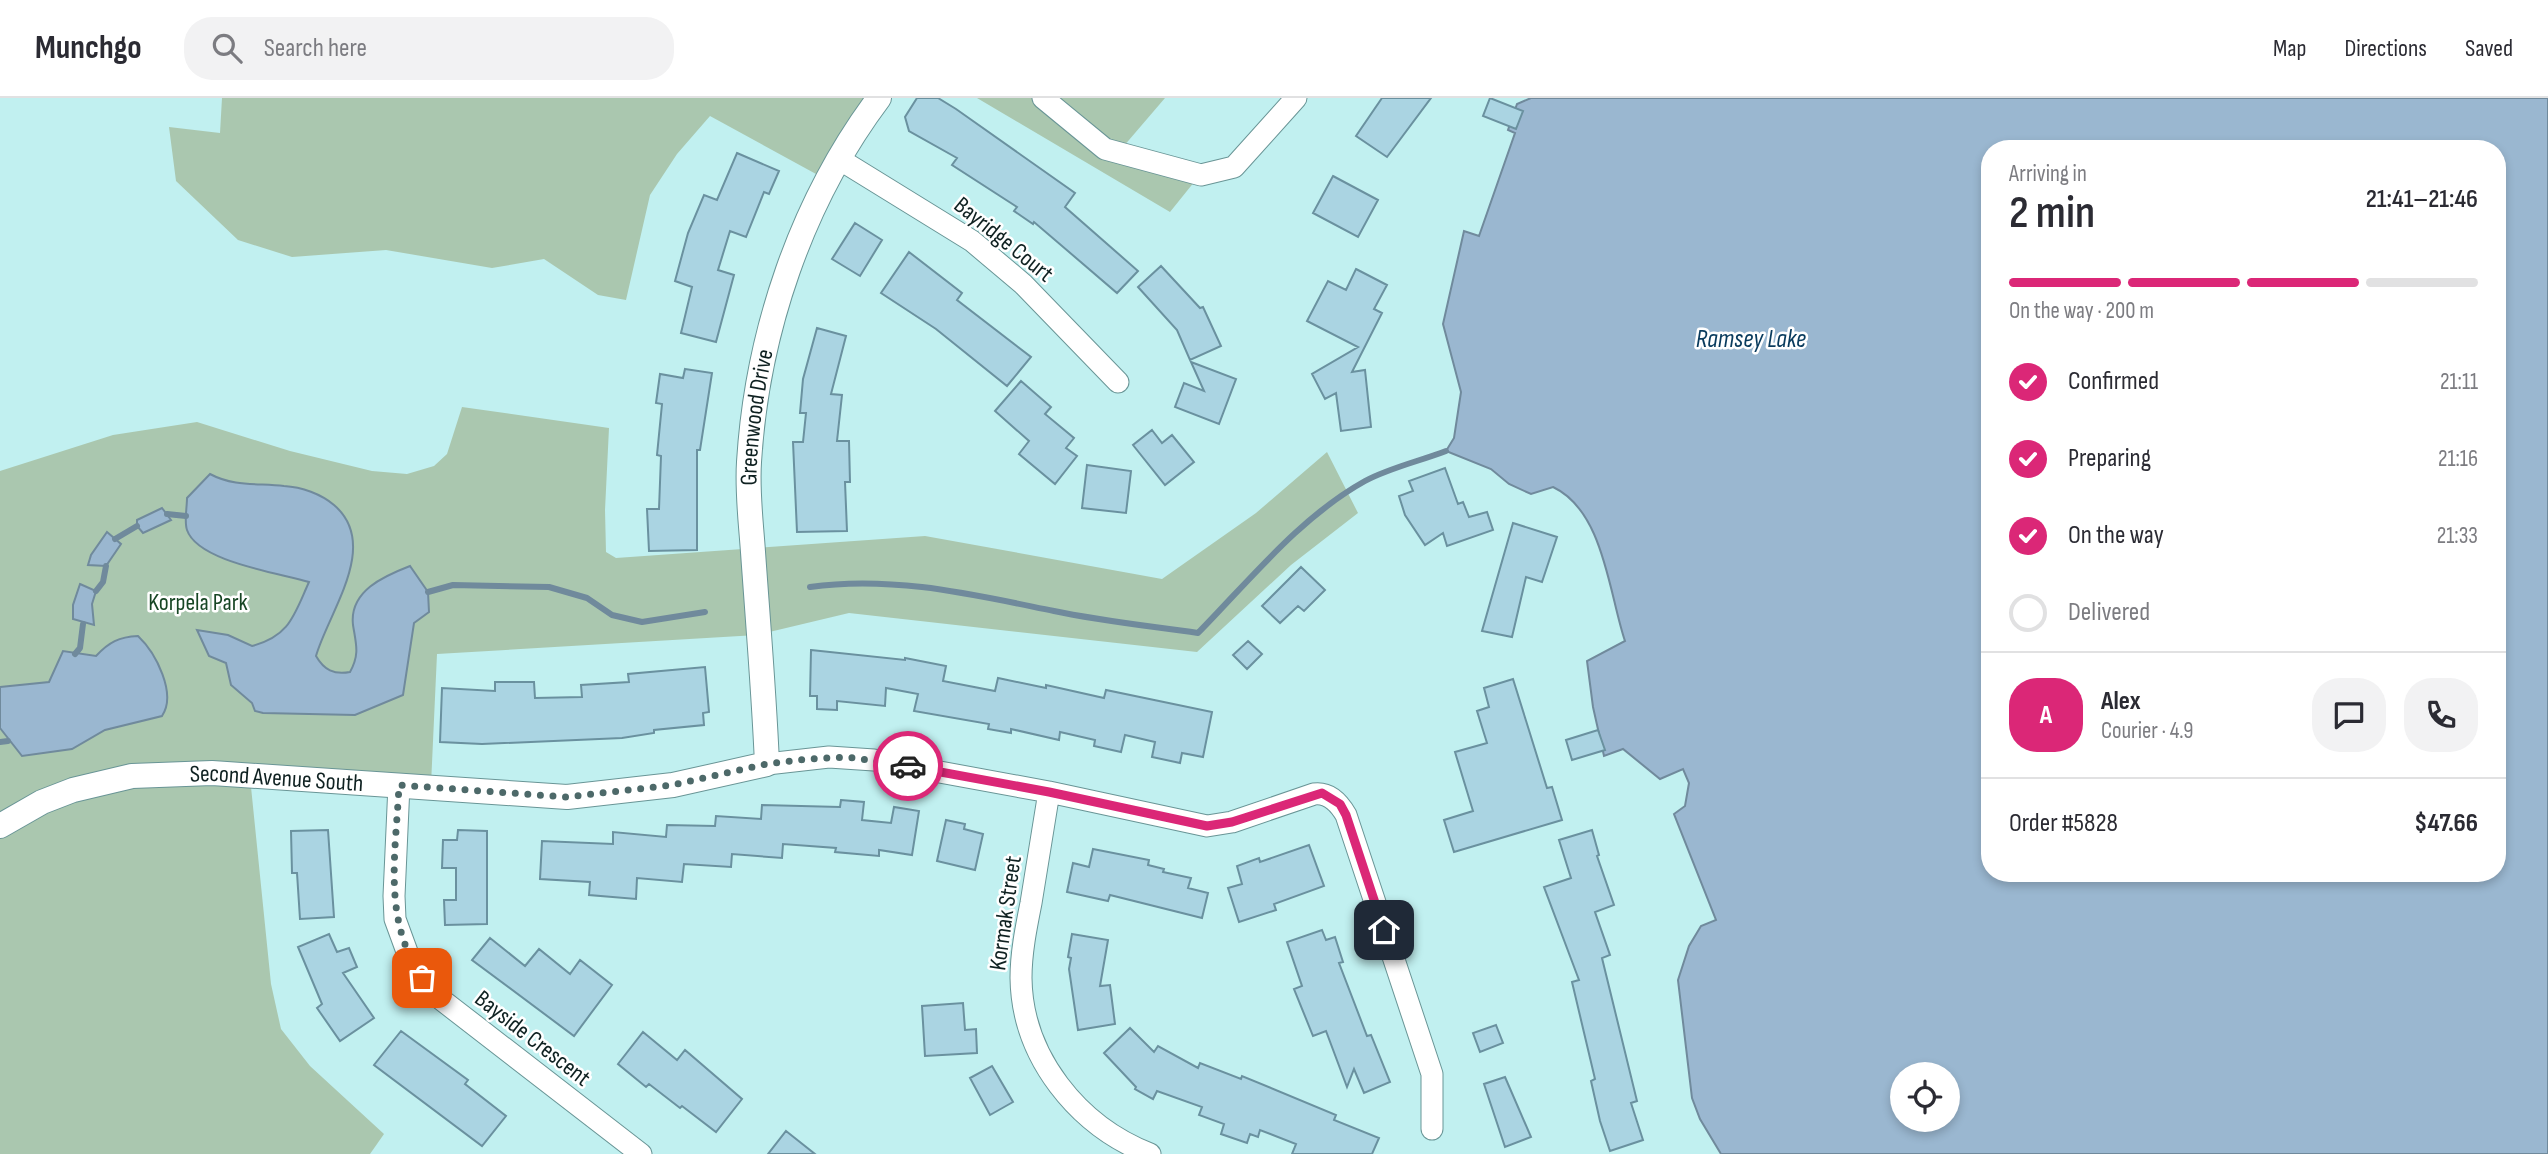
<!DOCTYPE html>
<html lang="en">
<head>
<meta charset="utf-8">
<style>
  body { margin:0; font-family:"Sofia Sans Condensed",sans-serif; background:#f2f2f3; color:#2b2b33; height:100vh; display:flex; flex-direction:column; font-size:26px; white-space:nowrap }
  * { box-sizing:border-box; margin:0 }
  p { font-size:23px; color:#7c7c81 }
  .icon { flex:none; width:38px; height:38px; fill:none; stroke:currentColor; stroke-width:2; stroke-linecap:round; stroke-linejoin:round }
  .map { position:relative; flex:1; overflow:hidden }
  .side { position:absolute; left:1981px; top:42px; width:525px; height:742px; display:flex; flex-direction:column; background:#fff; border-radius:28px; box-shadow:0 4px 10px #0003 }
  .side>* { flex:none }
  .fabs { position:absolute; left:1890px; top:964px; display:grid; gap:14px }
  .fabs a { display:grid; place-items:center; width:70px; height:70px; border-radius:50%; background:#fff; box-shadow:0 4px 10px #0003; font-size:35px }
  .pin { position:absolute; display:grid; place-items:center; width:60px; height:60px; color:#fff; margin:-30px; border-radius:14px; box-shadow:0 4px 10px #0006 }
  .courier { position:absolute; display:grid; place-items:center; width:70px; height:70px; margin:-35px; border:5px solid #db2777; border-radius:50%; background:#fff; color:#222; box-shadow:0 2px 9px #0007 }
  .overview em { font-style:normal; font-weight:600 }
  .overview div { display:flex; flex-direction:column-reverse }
  .overview { display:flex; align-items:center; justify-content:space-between; height:119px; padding:0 28px }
  h1 { font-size:46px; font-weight:600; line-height:52px }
  .bar { display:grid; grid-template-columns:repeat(4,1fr); gap:10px 7px; align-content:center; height:84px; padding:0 28px }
  .bar i { height:9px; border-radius:5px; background:#e1e1e2 }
  .bar .active { background:#db2777 }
  .bar p { grid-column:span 4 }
  .line { display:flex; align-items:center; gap:18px; padding:0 28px; border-top:2px solid #e1e1e2 }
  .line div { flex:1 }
  .round { display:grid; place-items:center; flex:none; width:74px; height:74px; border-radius:28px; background:#f2f2f3 }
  ol { padding:0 28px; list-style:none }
  li { display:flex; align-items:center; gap:21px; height:77px }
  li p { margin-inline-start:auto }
  li .icon { padding:7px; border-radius:50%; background:#db2777; color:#fff; stroke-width:4 }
  li:last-child { color:#7c7c81 }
  li i { width:38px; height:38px; border:4px solid #e1e1e2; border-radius:50% }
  header { display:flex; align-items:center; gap:42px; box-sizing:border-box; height:98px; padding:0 35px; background:#fff; border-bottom:2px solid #e1e1e2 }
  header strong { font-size:33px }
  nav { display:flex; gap:38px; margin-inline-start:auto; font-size:24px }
  .search { width:490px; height:63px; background:#f2f2f3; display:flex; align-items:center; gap:18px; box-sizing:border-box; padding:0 24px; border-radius:28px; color:#7c7c81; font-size:26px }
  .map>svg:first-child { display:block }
</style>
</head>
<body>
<header>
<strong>Munchgo</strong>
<div class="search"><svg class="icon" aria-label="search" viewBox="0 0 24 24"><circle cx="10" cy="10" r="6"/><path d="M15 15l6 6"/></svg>Search here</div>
<nav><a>Map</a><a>Directions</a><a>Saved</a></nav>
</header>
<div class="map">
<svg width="2548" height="1056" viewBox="0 0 2548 1056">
  <rect width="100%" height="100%" fill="#c1f0f0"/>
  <path fill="#aac7af" d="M222,0H877L827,82L710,18L677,56L650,97L626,202L598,197L544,161L492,170L386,152L292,159L238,142L176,83L169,29L220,35Z
    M977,0H1165L1117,56L1199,78L1170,114Z
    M462,309L609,330L605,412L606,454L616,460L925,438L1162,481L1256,415L1327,354L1358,415L1291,467L1197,554L849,515L757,537L437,556L431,687L250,679L271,886L281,931L310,968L384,1036L370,1056H0V373L113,337L197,324L290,353L372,373L407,376L434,368L447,356Z"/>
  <path fill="#9ab7d0" stroke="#708a9c" stroke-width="2" fill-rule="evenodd" d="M1531,0H2548V1056H1721L1700,1021L1692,1000L1678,882L1689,848L1701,828L1716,822L1674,716L1685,708L1689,685L1683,671L1660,681L1623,651L1604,658L1593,609L1587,563L1625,543C1609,496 1604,413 1553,389L1531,396L1509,386L1491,371L1446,353L1454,340L1461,294L1443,226L1464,133L1479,138L1515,35L1508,32L1517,6ZM1990,51H2497V775H1990ZM1902,976H1948V1022H1902Z
    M210,376C234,389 259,385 284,388C302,389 321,396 334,407C381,447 328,515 316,558C324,572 334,577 350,574C360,556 356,546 353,527C349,493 384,478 410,468L428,494L429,514L414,525L403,597L355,617L263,615L255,613L252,605L231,587L226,565L209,558L197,532L228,537L252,548C290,538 294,517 309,484C280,475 198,464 187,432C184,423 187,410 187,400Z
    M162,410L171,422L143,435L137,428V422Z
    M107,434L121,446L106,468L88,467L91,457Z
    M80,486L96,493L92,506L94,527L73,521V507Z
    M138,538C156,555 177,596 162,618L105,632L72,651L22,658L0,630V589L49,584L63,553L96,558C109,544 119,539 138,538Z"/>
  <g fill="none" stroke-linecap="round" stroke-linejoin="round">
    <path stroke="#708a9c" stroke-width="6" d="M167,416L186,418
      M115,441L137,428
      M810,489C892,477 975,497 1054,513C1101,523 1150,528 1198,535C1249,483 1300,419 1365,383C1389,370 1420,363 1446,353
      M96,493L103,484L106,468
      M428,494L453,487L549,489L587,500L612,517L642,524L705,514
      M75,556L80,550L83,526
      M0,644L8,643"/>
  </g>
  <path fill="#aad4e2" stroke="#6a919f" stroke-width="2" d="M917,0H938L956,11L1075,95L1065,109L1138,173L1117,195L1034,124L1033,126L1014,113L1017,109L952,67L957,60L909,33L905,19Z
    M1382,0H1431L1387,59L1356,38Z
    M1490,0L1523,13L1516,31L1483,18Z
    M737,55L779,73L769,96L764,94L746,139L730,133L718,172L734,177L716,244L681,235L692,189L675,183L688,135L704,97L717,102Z
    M1333,78L1378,102L1358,139L1313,115Z
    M855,125L882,142L860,178L832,161Z
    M909,154L962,195L957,202L1031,259L1007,288L936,231L881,195Z
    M1161,168L1200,210L1203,209L1221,248L1190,262L1177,232L1138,189Z
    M1356,171L1387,187L1374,211L1382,215L1352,274L1365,272L1371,329L1341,333L1336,295L1325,301L1312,276L1358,249L1307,223L1328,183L1346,192Z
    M817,230L846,238L831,296L842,297L837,343H849L850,384H845L847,433L797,434L793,344H803L806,315H800L803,281Z
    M1191,264L1236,281L1219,326L1175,309L1184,285L1204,293Z
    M685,271L712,275L700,352H697V452L649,453L647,411H659L661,358L657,357L662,306L656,305L660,276L683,280Z
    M1021,283L1051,309L1045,316L1074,340L1066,350L1077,358L1055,386L1019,356L1029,343L995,313Z
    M1152,332L1162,345L1172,337L1194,364L1165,387L1133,347Z
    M1087,367L1131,373L1126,415L1082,410Z
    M1445,370L1458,406L1463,404L1469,419L1487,414L1493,432L1447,448L1443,435L1425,447L1405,417L1399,398L1413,393L1409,383Z
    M1513,425L1557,439L1542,484L1526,479L1512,539L1482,533Z
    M1301,469L1325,492L1304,513L1298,508L1280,525L1262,508Z
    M1248,543L1262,556L1247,571L1233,557Z
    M811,552L905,562V560L946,568L943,583L995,593L998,580L1046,590V587L1104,600L1106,592L1212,614L1203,659L1182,655L1180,665L1152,659L1155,644L1125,637L1121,654L1094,648L1095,642L1060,634L1059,642L1011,631V635L988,631L989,626L914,613L918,596L886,590L885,608L837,603V612L817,611V598H810Z
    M705,569L709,614L703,615L704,627L654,632V635L622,640L482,646L440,644L442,590L495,593V584H534L535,600L582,599L581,587L629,584L628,576Z
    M1513,581L1547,690L1552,689L1562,722L1454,754L1444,722L1473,713L1455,654L1487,645L1477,613L1489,609L1484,590Z
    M1598,632L1605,652L1572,662L1566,642Z
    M841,702L864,704L862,722L891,725L894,709L919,713L912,757L879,752V758L835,754L836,750L783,746L782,760L732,756L731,769L684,766L682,784L637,780L636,801L589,797L590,784L540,781L542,743L613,746V734L666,739L667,727L715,728L716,718L761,721L762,707L840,709Z
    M946,722L965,726L964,731L983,736L975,772L937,763Z
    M328,732L334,819L300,821L297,775H292L291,733Z
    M458,732L487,733V826L445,827L444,802H456V770H442L443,742H457Z
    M1592,732L1599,757L1597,758L1614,807L1595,814L1610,857L1602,860L1637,1003L1631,1005L1643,1042L1610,1053L1600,1023L1591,983L1595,981L1572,884L1579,882L1544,789L1571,780L1559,742Z
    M1309,747L1324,788L1274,806L1276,812L1239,824L1228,790L1242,786L1237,768L1259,760L1260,764Z
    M1093,751L1149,762L1148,767L1164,771L1163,774L1191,780L1188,790L1208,795L1202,820L1110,797L1108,803L1067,794L1073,765L1089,769Z
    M1322,832L1326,842L1335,839L1343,864L1339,865L1367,938L1371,937L1390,984L1364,995L1354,971L1347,989L1326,933L1313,938L1294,891L1302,888L1287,844Z
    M329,836L337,854L349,850L357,869L343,875L374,920L340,943L317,910L322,906L298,849Z
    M1072,836L1108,842L1100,888L1110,887L1115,926L1078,932L1069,871L1071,860L1068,859Z
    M490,840L525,868L539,851L570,876L580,862L612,887L574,938L472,862Z
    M963,905L965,932L976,931L977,955L925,958L922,908Z
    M1496,927L1503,945L1480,954L1473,935Z
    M1130,930L1154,954L1158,948L1198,970L1200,965L1241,981L1242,978L1336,1017L1334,1022L1379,1040L1372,1056H1292L1296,1046L1260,1032L1258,1039L1250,1036L1247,1045L1221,1036L1224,1026L1199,1017L1202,1009L1157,993L1153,1001L1135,991L1136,989L1104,955Z
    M401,933L468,982L465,986L506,1018L482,1048L374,967Z
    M643,934L677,962L685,952L742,1001L716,1034L682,1008L680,1010L649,986L646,989L618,966Z
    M992,968L1013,1004L990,1017L970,980Z
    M1505,979L1531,1039L1505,1049L1484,986Z
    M786,1033L815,1056H768Z"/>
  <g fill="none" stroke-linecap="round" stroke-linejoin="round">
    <defs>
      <path id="minor" d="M1043,0L1105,51L1201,77L1234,69L1296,0
        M839,61L972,143L1023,186L1118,284
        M767,666L829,659L874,662L1049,694L1207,728L1232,724L1314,696C1329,694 1339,705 1346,717L1432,976V1031
        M399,687L394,798L395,821L410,862L438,899L641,1056
        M1049,694C1043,731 1037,768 1031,805C1026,830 1021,855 1021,880C1022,959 1078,1028 1150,1056"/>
      <g id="tertiary">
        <path id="s1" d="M0,728L42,704L73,692L132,678L212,675L567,699L673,687L767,666C764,595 758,525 753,454C751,424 747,395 749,364C757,235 801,104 879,0"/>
      </g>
    </defs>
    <use href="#minor" stroke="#699596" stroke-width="23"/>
    <use href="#tertiary" stroke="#699596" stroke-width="26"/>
    <use href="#minor" stroke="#fff" stroke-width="21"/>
    <use href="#tertiary" stroke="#fff" stroke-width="24"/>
  </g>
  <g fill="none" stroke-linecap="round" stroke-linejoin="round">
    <path stroke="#4d6969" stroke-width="7" stroke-dasharray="0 12.6" d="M422,880C382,820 396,755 399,687L566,699L673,687L767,666L807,661L847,659L908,668"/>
    <path stroke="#db2777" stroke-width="9" d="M908,668L1049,694L1207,728L1232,724L1322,695L1340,706L1346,717L1384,832"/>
  </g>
  <g text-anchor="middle" stroke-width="5" stroke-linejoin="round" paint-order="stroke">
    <g font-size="24" fill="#0f2121" stroke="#fff">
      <text transform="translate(1004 141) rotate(39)" y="8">Bayridge Court</text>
      <text dy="8" stroke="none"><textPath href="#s1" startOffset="1129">Greenwood Drive</textPath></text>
      <text dy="8" stroke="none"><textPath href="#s1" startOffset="287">Second Avenue South</textPath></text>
      <text transform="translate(1005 815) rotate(-82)" y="8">Kormak Street</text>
      <text transform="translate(533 940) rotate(38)" y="8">Bayside Crescent</text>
    </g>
    <g font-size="24" fill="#174624" stroke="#fff">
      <text x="198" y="512">Korpela Park</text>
    </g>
    <g font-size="26" font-style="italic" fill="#093b5d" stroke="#fff">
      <text x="1751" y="249">Ramsey Lake</text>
    </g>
  </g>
</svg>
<div class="fabs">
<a><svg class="icon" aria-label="locate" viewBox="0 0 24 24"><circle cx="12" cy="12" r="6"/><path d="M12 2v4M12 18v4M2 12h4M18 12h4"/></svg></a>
</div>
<div class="pin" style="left:422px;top:880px;background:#ea580c"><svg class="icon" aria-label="bag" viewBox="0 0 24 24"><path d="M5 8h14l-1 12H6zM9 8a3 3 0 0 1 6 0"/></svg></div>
<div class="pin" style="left:1384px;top:832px;background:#1f2937"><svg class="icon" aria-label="home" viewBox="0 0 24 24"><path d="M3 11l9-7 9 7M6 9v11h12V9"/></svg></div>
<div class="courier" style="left:908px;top:668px"><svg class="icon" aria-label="car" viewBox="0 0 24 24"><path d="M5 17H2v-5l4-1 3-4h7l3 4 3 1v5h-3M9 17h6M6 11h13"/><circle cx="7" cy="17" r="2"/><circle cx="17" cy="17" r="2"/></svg></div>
<section class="side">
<div class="overview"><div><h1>2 min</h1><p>Arriving in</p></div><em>21:41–21:46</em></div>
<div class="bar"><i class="active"></i><i class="active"></i><i class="active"></i><i></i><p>On the way · 200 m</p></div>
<ol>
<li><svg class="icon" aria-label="check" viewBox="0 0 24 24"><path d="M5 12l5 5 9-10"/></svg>Confirmed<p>21:11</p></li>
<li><svg class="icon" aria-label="check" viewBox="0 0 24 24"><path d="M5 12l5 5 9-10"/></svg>Preparing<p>21:16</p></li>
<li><svg class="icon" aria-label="check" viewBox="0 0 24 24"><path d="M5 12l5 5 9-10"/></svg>On the way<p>21:33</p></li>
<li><i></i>Delivered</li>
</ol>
<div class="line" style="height:126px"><b class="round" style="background:#db2777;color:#fff">A</b><div><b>Alex</b><p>Courier · 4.9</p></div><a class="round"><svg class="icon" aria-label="chat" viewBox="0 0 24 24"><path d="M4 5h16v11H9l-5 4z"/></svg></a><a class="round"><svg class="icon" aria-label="phone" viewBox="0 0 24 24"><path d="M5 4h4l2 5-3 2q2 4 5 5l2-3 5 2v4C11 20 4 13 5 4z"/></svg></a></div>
<div class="line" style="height:91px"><div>Order #5828</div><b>$47.66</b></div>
</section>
</div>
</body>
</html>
